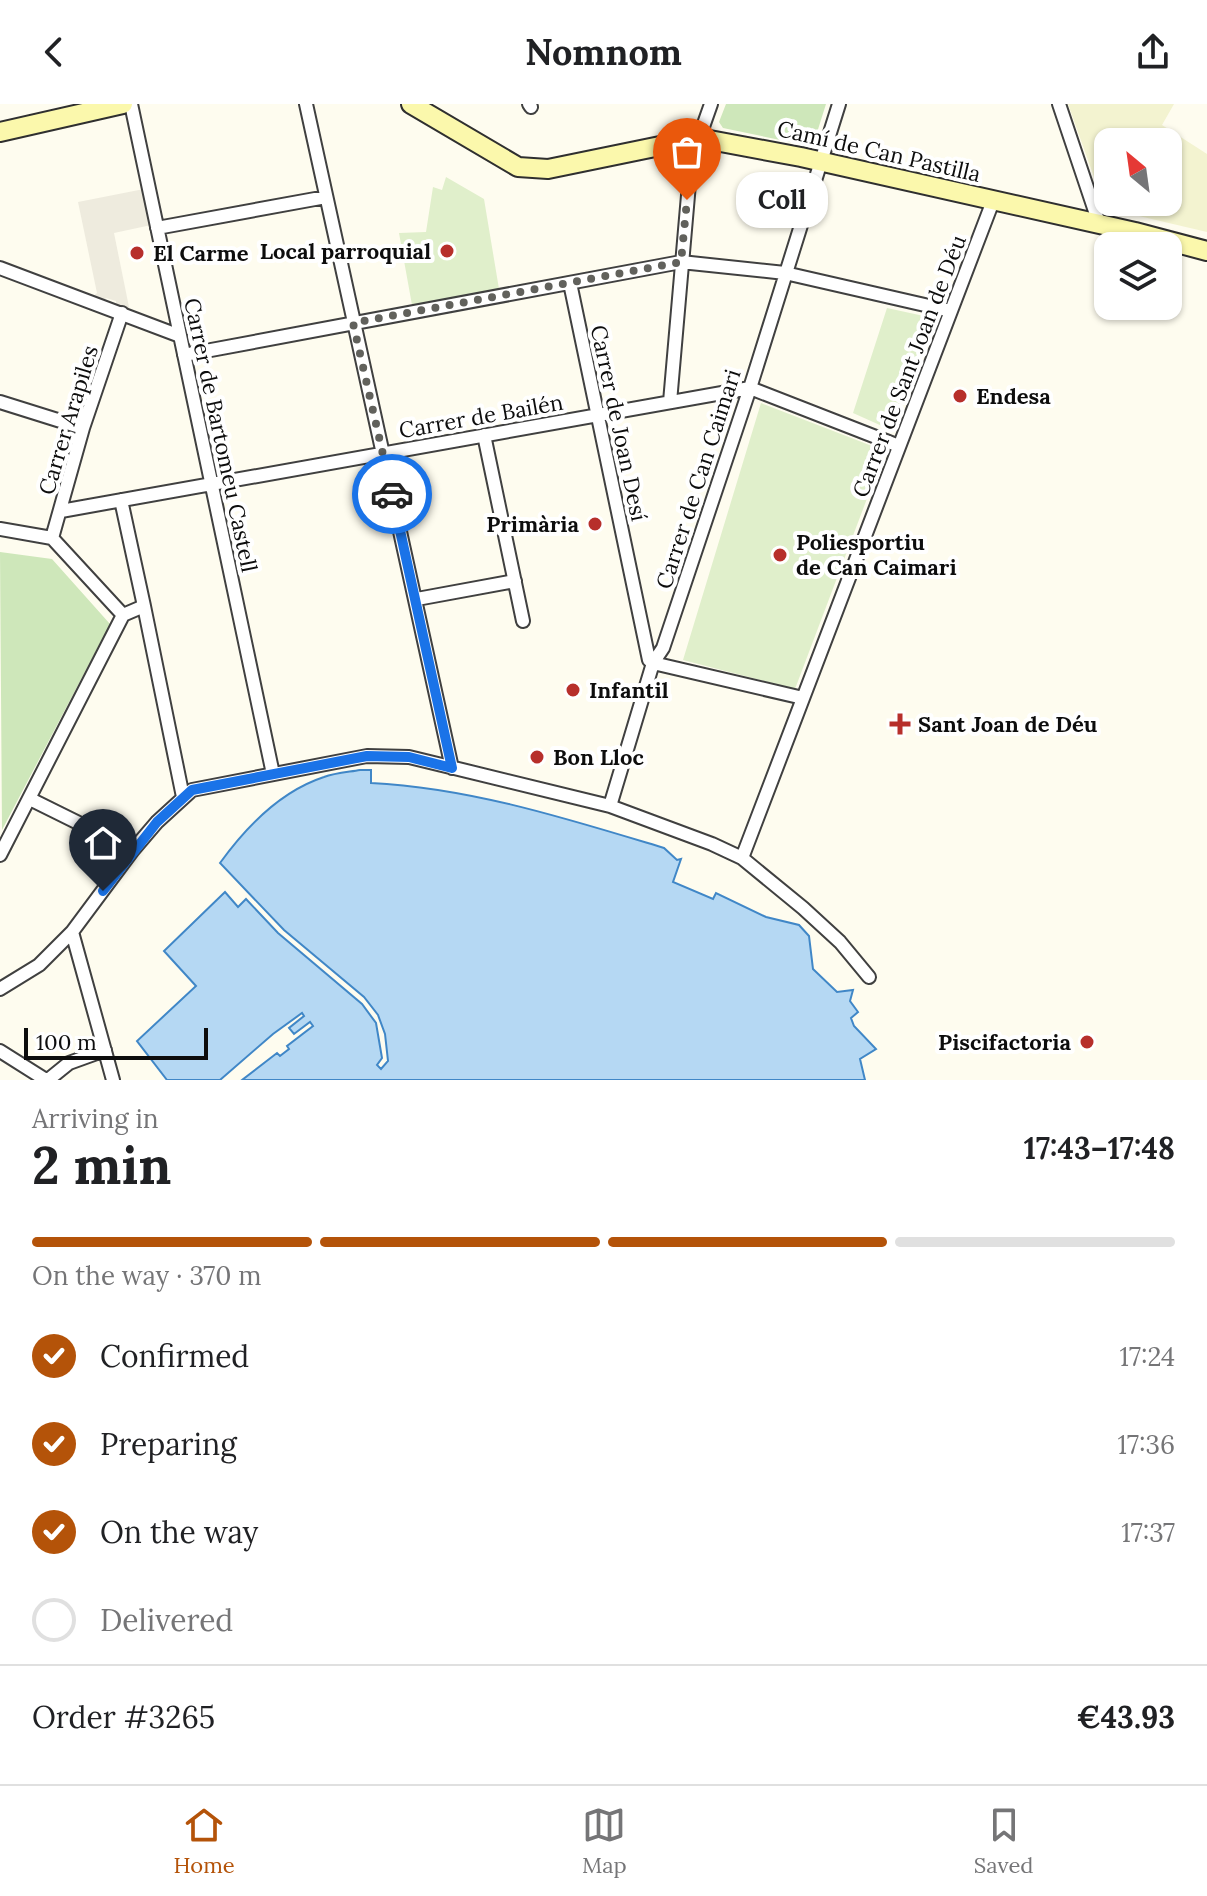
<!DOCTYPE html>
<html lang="en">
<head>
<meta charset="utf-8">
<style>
  body { margin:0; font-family:Lora,serif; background:#f6f6f6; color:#202124; height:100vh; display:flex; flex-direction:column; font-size:30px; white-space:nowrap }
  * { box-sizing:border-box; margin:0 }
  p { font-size:26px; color:#757577 }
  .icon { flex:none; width:44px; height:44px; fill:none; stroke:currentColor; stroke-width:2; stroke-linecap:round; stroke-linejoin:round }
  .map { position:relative; height:976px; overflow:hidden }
  .drawer { display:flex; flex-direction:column; background:#fff; flex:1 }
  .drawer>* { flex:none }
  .needle { width:52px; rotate:331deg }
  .controls { position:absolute; left:1094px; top:24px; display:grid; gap:16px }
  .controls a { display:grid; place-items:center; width:88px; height:88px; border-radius:16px; background:#fff; box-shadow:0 2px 6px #0004; font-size:40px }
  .scale { position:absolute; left:24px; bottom:20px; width:184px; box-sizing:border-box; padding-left:8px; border:4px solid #0d0d0d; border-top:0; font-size:22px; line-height:28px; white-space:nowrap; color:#0d0d0d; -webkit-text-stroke:6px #fff; paint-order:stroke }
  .pin { position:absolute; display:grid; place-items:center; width:68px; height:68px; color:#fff; margin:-82px -34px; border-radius:50% 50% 50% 0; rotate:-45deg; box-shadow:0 0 8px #0007 }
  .pin .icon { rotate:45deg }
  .courier { position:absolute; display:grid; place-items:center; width:80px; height:80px; margin:-40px; border:6px solid #1a73e8; border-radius:50%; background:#fff; color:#222; box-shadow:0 2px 10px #0007 }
  .bubble { position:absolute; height:56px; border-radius:24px; background:#fff; box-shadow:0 2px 6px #0004; font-size:26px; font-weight:800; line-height:56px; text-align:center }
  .summary em { font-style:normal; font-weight:800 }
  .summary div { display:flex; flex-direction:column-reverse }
  .summary { display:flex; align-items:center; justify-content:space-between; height:136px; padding:0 32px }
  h1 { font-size:52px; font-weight:800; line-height:60px }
  .bar { display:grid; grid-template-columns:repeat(4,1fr); gap:12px 8px; align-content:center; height:96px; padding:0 32px }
  .bar i { height:10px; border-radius:6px; background:#e0e0e0 }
  .bar .selected { background:#b45309 }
  .bar p { grid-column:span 4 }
  .line { display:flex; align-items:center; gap:20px; padding:0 32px; border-top:2px solid #e0e0e0 }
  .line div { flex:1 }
  ol { padding:0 32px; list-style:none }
  li { display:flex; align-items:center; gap:24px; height:88px }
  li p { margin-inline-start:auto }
  li .icon { padding:8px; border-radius:50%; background:#b45309; color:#fff; stroke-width:4 }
  li:last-child { color:#757577 }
  li i { width:44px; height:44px; border:4px solid #e0e0e0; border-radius:50% }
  header { display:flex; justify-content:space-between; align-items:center; height:104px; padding:0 32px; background:#fff; font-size:36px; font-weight:800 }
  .tabs { display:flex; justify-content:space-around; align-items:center; height:112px; border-top:2px solid #e0e0e0; background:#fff; font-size:22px; color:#757577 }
  .tabs a { display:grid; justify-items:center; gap:4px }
  .tabs .selected { color:#b45309 }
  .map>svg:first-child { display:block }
</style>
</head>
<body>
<header><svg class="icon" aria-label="back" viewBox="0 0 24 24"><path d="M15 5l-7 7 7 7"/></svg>Nomnom<svg class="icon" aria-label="share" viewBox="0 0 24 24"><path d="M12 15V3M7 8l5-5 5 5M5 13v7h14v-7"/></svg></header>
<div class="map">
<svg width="1207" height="976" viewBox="0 0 1207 976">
  <rect width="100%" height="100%" fill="#fefcef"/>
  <path fill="#f3f3d0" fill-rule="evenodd" d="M1068,0H1174L1162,21L1207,50V128L1105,104ZM1108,38H1168V98H1108Z"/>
  <path fill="#cee7ba" d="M726,0H826L814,38L809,42L723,24L719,18Z
    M0,448L52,455L110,520L2,726Z"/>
  <path fill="#e0efcb" d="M446,73L484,95L499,185L412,201L399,129L426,128L433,83L442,86Z
    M887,204L933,214L891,326L853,309Z
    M761,299L885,347L795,585L683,556Z"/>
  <path fill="#eeebde" d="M149,84L156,120L114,129L131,213L117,207L116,197L106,194L100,201L88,197L97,189L78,98Z"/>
  <path fill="#b5d8f3" stroke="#4087c7" stroke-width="2" d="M360,666H371V679C471,684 568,715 664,744L677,756L681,755L673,778L713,795L716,789L766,813L799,821L809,832L813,865L837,888L853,886L850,897L858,908L851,914L854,922L876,945L860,955L865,976H242L277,949L280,952L289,945L287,942L313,922L310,918L294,930L289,924L304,912L302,909L273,930L220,976H167L137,937L196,882L164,847L225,788L238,803L246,795L278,829L362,900L376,919L382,954L377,961L381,965L388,957L385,930L378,911L364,893L284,826L220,759C246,723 281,687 324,673C335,669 349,668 360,666Z"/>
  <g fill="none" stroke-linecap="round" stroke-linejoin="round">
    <defs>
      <path id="street" d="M131,0L273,670
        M306,0L452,664
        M529,0L531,3
        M1059,0L1100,122
        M699,34L711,0
        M157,124L326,93
        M0,164L180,232
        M570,179L649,556L653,559
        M184,251L681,158L785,169L951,207
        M0,298L83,324
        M670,298L693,34
        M484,331L523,517
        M121,396L144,502L123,511
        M61,407L750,284L899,342
        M0,425L52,434L123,511
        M52,434L83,324L122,209
        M417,495L515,477
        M144,502L183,693
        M653,559L803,594
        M30,695L133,746
        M610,702L653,559L663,544L750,284L839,0
        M0,751L123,511
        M742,754L993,97
        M0,885L39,861L72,828
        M0,947L46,976
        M48,976L69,959L105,946
        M113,976L72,828L133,746L157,718L192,686L367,652L409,653L610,702L712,740L742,754L803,804L840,838L869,873"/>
      <path id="secondary" d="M411,0L518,63L548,65L699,34L801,53L1135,128L1207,147
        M0,28L123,0"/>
    </defs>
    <use href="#street" stroke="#404040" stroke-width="16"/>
    <use href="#secondary" stroke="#2f2f2f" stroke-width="22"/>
    <use href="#street" stroke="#fff" stroke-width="12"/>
    <use href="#secondary" stroke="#fbf8ac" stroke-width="18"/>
  </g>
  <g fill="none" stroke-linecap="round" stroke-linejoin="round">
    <path stroke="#61615c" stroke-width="8" stroke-dasharray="0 14.4" d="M392,390L353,219L681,158L687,96"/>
    <path stroke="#1a73e8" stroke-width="10" d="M103,787L157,718L192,686L367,652L409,653L452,664L392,390"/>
  </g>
  <g fill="#b72f2b" stroke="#fff" stroke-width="3">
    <circle cx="447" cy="147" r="8"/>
    <circle cx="137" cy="149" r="8"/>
    <circle cx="960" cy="292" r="8"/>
    <circle cx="595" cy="420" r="8"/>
    <circle cx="780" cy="451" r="8"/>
    <circle cx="573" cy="586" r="8"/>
    <path d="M896 608h8v8h8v8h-8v8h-8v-8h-8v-8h8z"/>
    <circle cx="537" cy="653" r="8"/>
    <circle cx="1087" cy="938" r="8"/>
  </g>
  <g text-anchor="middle" stroke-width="8" stroke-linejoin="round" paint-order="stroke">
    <g font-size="22" fill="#0d0d0d" stroke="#fff">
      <text transform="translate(879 47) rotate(13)" y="8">Camí de Can Pastilla</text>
      <text transform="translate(909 262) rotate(-69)" y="8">Carrer de Sant Joan de Déu</text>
      <text transform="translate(481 312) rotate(-10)" y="8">Carrer de Bailén</text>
      <text transform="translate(68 316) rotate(-73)" y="8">Carrer Arapiles</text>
      <text transform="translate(619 319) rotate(78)" y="8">Carrer de Joan Desí</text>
      <text transform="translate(221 331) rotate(78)" y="8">Carrer de Bartomeu Castell</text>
      <text transform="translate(698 375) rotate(-72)" y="8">Carrer de Can Caimari</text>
    </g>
    <g font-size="22" font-weight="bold" fill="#0d0d0d" stroke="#fff" text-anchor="start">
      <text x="431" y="155" text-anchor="end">Local parroquial</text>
      <text x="153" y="157">El Carme</text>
      <text x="976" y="300">Endesa</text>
      <text x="579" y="428" text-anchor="end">Primària</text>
      <text x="796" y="446">Poliesportiu<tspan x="796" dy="25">de Can Caimari</tspan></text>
      <text x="589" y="594">Infantil</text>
      <text x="918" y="628">Sant Joan de Déu</text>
      <text x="553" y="661">Bon Lloc</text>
      <text x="1071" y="946" text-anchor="end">Piscifactoria</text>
    </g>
  </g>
</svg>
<div class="controls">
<a><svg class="needle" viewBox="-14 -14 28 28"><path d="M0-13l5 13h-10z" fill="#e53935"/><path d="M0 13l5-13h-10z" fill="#757577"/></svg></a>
<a><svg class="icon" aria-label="layers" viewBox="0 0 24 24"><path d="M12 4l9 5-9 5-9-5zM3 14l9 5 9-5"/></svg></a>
</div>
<div class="scale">100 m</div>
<div class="pin" style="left:687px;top:96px;background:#ea580c"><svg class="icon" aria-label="bag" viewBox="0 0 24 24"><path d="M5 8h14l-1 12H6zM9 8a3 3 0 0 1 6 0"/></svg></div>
<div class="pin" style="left:103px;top:787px;background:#1f2937"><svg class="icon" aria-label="home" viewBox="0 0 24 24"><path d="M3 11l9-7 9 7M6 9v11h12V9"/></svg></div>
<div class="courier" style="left:392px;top:390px"><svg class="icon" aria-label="car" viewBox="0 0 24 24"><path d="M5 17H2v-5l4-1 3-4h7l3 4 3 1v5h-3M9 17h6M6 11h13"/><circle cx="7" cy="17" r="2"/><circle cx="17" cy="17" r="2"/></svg></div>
<div class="bubble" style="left:736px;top:68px;width:92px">Coll</div>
</div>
<section class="drawer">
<div class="summary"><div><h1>2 min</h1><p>Arriving in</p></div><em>17:43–17:48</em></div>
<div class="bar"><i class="selected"></i><i class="selected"></i><i class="selected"></i><i></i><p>On the way · 370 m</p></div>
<ol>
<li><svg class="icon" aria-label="check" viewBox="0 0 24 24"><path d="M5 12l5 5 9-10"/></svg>Confirmed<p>17:24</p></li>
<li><svg class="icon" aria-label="check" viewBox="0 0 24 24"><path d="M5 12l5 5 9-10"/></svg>Preparing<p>17:36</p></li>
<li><svg class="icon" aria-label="check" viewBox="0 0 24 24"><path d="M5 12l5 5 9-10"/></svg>On the way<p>17:37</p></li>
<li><i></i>Delivered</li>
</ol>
<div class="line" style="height:104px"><div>Order #3265</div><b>€43.93</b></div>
</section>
<nav class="tabs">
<a class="selected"><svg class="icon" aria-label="home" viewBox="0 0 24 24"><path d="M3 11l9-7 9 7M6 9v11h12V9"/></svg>Home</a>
<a><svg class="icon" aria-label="map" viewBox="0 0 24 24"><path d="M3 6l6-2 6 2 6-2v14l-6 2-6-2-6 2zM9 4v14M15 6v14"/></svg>Map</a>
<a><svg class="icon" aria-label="saved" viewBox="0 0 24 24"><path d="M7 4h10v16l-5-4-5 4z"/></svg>Saved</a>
</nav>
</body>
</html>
